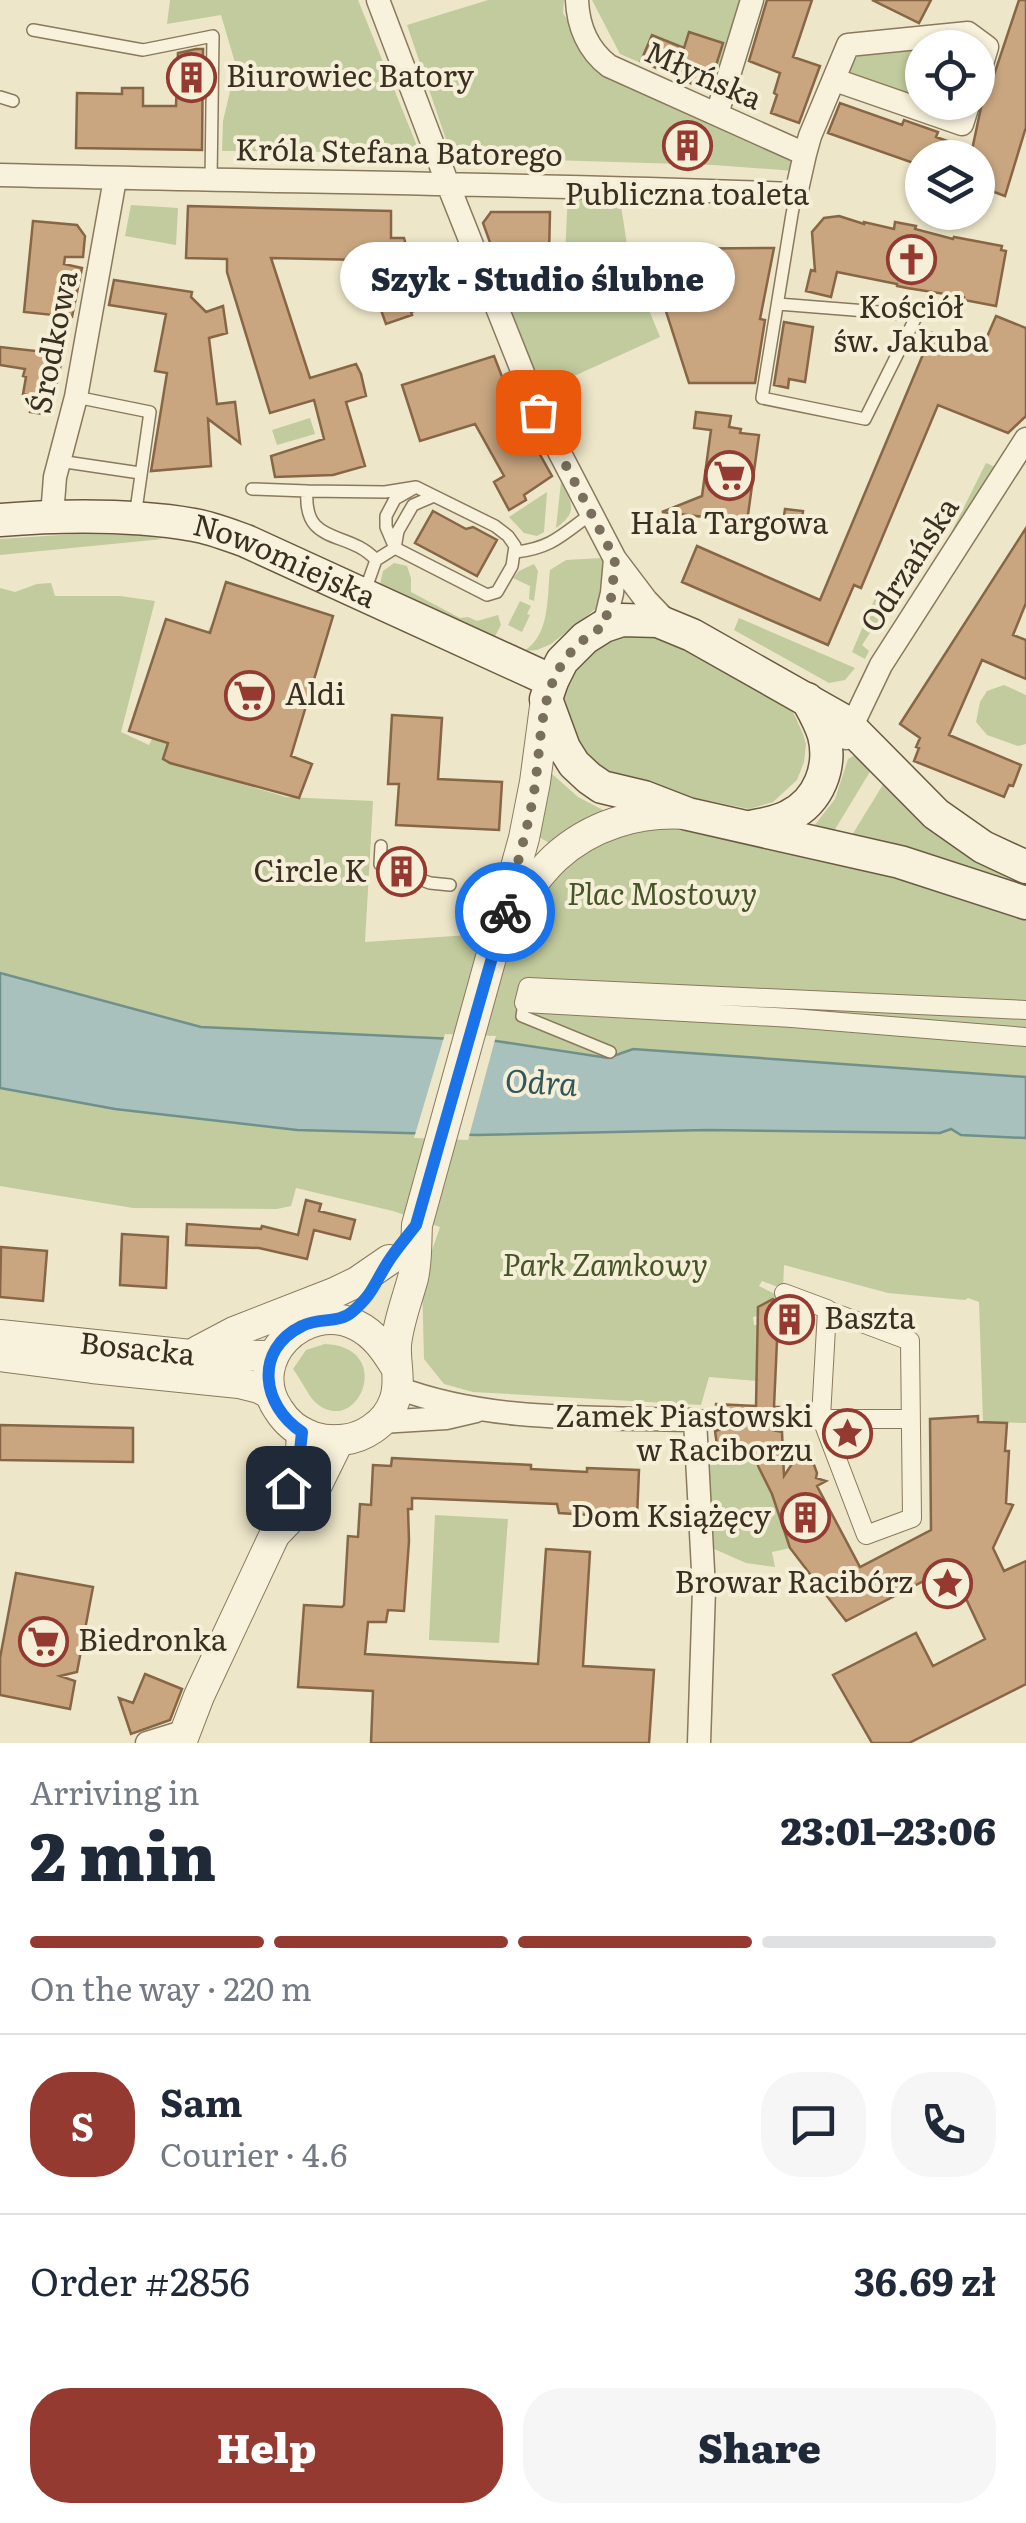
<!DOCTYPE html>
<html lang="en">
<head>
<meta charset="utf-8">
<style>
  body { margin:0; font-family:Literata,serif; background:#f6f6f7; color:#1f2937; height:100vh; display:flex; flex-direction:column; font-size:38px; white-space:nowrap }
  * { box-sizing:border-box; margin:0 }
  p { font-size:32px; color:#747a83 }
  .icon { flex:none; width:55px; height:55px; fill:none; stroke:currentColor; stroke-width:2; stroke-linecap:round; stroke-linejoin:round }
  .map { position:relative; height:1743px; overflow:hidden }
  .details { display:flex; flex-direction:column; background:#fff; flex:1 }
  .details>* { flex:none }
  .buttons { position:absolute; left:905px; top:30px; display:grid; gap:20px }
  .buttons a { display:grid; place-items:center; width:90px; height:90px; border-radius:50%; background:#fff; box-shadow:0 2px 8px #0004; font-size:50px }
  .pin { position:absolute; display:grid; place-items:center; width:85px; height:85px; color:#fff; margin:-42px; border-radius:20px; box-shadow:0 5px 15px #0006 }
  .courier { position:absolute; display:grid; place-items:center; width:100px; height:100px; margin:-50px; border:8px solid #1a73e8; border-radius:50%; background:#fff; color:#222; box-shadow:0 2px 12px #0007 }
  .bubble { position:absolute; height:70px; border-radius:35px; background:#fff; box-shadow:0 2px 8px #0004; font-size:32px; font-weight:800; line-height:70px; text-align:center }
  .overview em { font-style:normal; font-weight:800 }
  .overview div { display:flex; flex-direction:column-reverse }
  .overview { display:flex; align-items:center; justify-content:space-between; height:170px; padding:0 30px }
  h1 { font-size:65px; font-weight:800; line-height:75px }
  .bar { display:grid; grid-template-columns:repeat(4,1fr); gap:15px 10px; align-content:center; height:120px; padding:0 30px }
  .bar i { height:12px; border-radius:8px; background:#e0e1e3 }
  .bar .current { background:#953a30 }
  .bar p { grid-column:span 4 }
  .line { display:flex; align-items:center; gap:25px; padding:0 30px; border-top:2px solid #e0e1e3 }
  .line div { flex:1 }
  .round { display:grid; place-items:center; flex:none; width:105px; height:105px; border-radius:40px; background:#f6f6f7 }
  .primary-button { display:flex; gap:20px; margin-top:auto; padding:20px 30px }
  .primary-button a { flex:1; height:115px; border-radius:40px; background:#953a30; color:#fff; font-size:40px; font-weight:800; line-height:115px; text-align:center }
  .primary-button a+a { background:#f6f6f7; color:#1f2937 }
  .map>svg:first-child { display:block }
</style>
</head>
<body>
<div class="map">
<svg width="1026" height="1743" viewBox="0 0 1026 1743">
  <rect width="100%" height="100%" fill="#ede6c9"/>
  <path fill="#c1cb9d" d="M170,0H358L417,146L412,156L301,151H222L223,121L236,66L221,15L167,24Z
    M488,0H564L563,13L602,76L798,154L795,171L714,165L452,157L407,25Z
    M592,0H740L729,43L711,93L620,54Z
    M964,44L968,47L922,48V102L960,103L951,114L852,78L848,70L852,59L869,51Z
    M568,191L619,193L630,264L660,337L539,392L503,304L550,290L551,257H565Z
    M131,205L178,208L176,245L125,236Z
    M310,418L315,434L277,445L272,430Z
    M986,463L995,467L941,553Z
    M561,482C573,504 578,512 556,528Z
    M547,492L544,532L537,536L524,533L509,517Z
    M76,534L138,535L163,539L0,555V539Z
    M602,558L606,575L598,607L551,644L537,650L524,651C550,635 547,598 550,570L566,560Z
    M394,563L407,566L411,578V592L460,618L468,617L477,621L498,615L501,625L494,638L380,585L383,571Z
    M534,564L538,571L534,601L529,599L530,586L513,578L519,571Z
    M51,583L55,596H120L155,601L121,732L149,745L214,619L170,763L286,797L373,801L365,942L469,935L518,944L526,915L560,867L619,835L654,826L682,828L839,859L1026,914V1077L633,1049L608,1058L496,1041L201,1027L0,973V588L15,592L37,584Z
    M876,596L887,599L888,606L862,645L869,651L865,659L852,652Z
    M520,601L531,606L527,614L530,615L522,632L508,625Z
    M739,618L855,668L845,680L829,683L734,630Z
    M642,633L667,640L787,705L794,714L803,734L806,744L804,762L797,780L773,802L749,809L611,781L580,757L562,703L565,689L577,666L597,647L616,637Z
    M1004,685L1026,695V744L1018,746L987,735L976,722L980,702L987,691Z
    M857,754L871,770L834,831L814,826L835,799L848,759Z
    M551,773L578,797L605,811L551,844L539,837Z
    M884,783L1026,882V890L852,835Z
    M0,1088L115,1109L298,1130L477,1135L707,1130L951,1129L961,1135L1026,1138V1423L983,1422L979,1302L968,1298L965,1300L888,1293L784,1265L783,1289L762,1281L759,1286L777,1295L772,1301L758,1306V1316L753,1317L754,1325H758L757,1381L709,1377L701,1405L473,1392L444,1384L424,1359L422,1280L440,1227L393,1211L296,1188L291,1206L277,1209L133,1208L0,1186Z
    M325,1344C397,1347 357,1440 315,1402C308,1395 300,1378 293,1369L306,1350Z
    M734,1444L750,1446L756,1466L768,1483L790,1548L772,1552L775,1567L746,1563L712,1548L709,1461L719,1455L717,1445Z
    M435,1515L508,1519L499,1643L429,1640Z"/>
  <path fill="#a9c1bd" stroke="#70908b" stroke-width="2.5" d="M0,973L201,1027L496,1041L608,1058L633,1049L1026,1077V1138L961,1135L951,1129L940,1133L707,1130L477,1135L297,1130L115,1109L0,1088Z"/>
  <path fill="#ede6c9" d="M445,1034L496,1036L468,1140L414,1138Z"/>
  <path fill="#c9a680" stroke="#876645" stroke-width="2.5" d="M767,0H812L793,57L820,66L799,123L771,113L777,95L774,93L780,73L749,61Z
    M872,0H931L919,23Z
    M1019,0H1026V127L1005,196L978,186V158H922V166L828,133L840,103L902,125L904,120L938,132L936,137L972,150L983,98L992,81Z
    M689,32L723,43L708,91L641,61L652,35L684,48Z
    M196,49H203L202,150L76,148L77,93L122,94V88H143V106H176L178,53Z
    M681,133L699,138L694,159L676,154Z
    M188,206L391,211V238H404L410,260L393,265L405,294L430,286L437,303L411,312L412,315L386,324L363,260L271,258L310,378L356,364L361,374L366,396L346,402L365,466L333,475L275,477L271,456L324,439L314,400L270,413L227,272V259L186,258Z
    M491,212H550L549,255L525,252L529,266L527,267L529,274L505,284L483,223Z
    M839,216L864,224V222L894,229L895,222L916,226L915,229L953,239L954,237L1002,246L1001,250L1006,251L996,306L964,300V297L907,288L897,286V284L837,272L831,297L806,291L811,270L815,271L812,232L824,218Z
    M33,221L77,225L85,236L83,257H65L64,264L82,268L72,317L24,312Z
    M774,248L760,319L765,320L755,383H689L646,249Z
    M114,280L192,292L191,297L206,312L223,306L227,333L209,338L217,404L235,402L240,443L208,419L211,466L151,471L167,373L155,371L166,314L109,305Z
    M996,316L1026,328V416L1008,433L938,405L861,588L854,585L828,645L682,582L697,546L820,600L932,333L980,353Z
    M784,322L813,327L805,382L789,379L788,388L774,385Z
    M0,347L63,354L50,415L30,412L33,396L23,394L26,377L23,376L25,369L0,365Z
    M494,356L515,410L552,476L524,495L526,500L509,510L494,482L504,476L475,424L420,441L402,385Z
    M696,412L731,416L729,427L741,429L740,433L759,435L747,522L662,512L702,496L711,430L694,428Z
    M785,509L803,511L800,532L782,529Z
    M433,511L466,529L473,527L497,540L477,576L415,543Z
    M1026,528V603L1013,635L1026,640V679L982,660L949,735L1021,765L1013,786L1009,785L1004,797L914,761L919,748L916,747L920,738L900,724Z
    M226,582L333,616L291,756L312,764L299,798L170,763L163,759L168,743L129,731L166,619L210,633Z
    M392,715L442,718L438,779L502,782L499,830L396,825L399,784H388Z
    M306,1200L321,1204L319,1211L355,1220L350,1239L314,1230L307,1259L259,1248L186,1245L187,1224L261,1229L262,1226L298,1235Z
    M122,1234L168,1237L166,1288L120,1285Z
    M1,1247L47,1251L43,1301L0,1297Z
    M773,1299L780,1305L796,1311L798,1322L794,1336L777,1341L774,1407H777L767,1414V1424L773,1430L782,1432L784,1476L806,1443L817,1473L816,1478L826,1481L817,1486L860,1567L931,1530L930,1419L978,1416V1422L1007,1423L1005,1451H1009L1006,1503L1013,1505L993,1548L1004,1571L1026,1561V1684L909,1743H872L833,1675L916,1633L933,1666L985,1639L951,1567L846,1621L790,1548L772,1494L748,1446L717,1445L715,1431L726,1428L730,1418L728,1410L715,1404L756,1406L758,1307Z
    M0,1425L133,1428V1462L0,1460Z
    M392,1458L531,1465V1469L587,1472V1468L639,1470L637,1518L559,1513L557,1504L412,1498V1509H408L409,1541L404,1611L388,1610L386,1622H368L365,1654L538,1664L546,1549L590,1552L583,1666L654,1670L649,1743H371L373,1691L298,1687L304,1605L342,1607L344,1605L348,1536L358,1537L360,1504L371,1505L373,1465L391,1466Z
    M16,1573L93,1587L77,1672L60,1676L75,1681L70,1709L0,1695V1658Z
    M145,1674L182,1689L170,1720L131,1734L119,1698L133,1703Z"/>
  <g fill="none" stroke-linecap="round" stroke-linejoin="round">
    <path stroke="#c9c1a7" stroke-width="18" stroke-dasharray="18 9" stroke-linecap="butt" d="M718,1418L778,1419"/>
    <defs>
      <path id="service" d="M33,30L143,50L213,36L211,180
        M0,97L13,101
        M778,304L917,315L865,419L762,398L792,214L796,194
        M76,397L150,412L135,517
        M59,461L140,473
        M252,489L307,491
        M516,552C552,548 563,534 591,514
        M376,560C348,529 303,547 307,491L385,492L416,487L495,526L508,536L515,546L512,566L497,592L487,595L395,548L386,527V516L395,499L416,487
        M365,591L376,560L395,548L398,531L413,505L434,496
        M381,846L380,864L430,883L450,885
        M524,1003L522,1016L610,1052"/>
      <path id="pedestrian" d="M1026,1010L528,987L524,1003L792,1018L1026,1037
        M784,1293L827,1309V1310L821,1417L866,1535L912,1518L910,1341L827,1310
        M778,1419H910
        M695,1420L718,1418"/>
      <path id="minor" d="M378,0L447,182L539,413L615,559L646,600L670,625
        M835,80L962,124L969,102
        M717,114L752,0
        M805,154L810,136L848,45L968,33L987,47L978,77
        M0,175C265,182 531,183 796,194L805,154L609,66C588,50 578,26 577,0
        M52,516L55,477L76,397L115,179
        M604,626L612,593L615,559
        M846,738L881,665L1026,439
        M398,1388C492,1423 596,1417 695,1420L704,1589L699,1743
        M381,1422L446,1418L476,1411
        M147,1743L186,1731"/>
      <g id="tertiary">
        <path d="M510,913C524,895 538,874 555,858C591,825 638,811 686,814"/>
        <path id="s1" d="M0,1335L191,1355L273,1356"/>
        <path d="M198,1351L234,1332L334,1293L357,1282L389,1260"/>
        <path d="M0,1356L92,1368L239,1383L259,1388L269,1393"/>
        <path d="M397,1369C386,1351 375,1334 356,1325C304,1300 245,1360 278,1409C286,1422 298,1432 313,1437C333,1443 355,1441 372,1429C383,1422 391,1411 395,1399C401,1381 395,1363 396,1345C398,1323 407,1300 413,1278C417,1261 416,1242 417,1225L524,838L535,782L546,699"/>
        <path d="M277,1532L311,1497L339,1440"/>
        <path d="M181,1743L199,1696L274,1536L301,1451L302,1432"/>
      </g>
      <g id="secondary">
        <path id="s2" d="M0,520C65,515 130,514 194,525C212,528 229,535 246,541L552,681"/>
        <path d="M751,827C764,824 778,822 789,816C819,801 832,767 824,735C820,722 813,710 807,699"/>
        <path d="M1026,867L983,847L936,814L844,721L692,635L658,621L622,620L604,626L585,638L562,661L552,681L546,699L564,748L574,764L589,778L602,787L644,797L688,814L900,862L1026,903"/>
      </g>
    </defs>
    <use href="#service" stroke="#89795e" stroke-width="14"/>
    <use href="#pedestrian" stroke="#89795e" stroke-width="20"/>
    <use href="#minor" stroke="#89795e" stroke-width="25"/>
    <use href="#tertiary" stroke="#89795e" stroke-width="32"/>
    <use href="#secondary" stroke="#6b5a41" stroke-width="35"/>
    <use href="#service" stroke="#f8f2dc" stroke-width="11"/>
    <use href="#pedestrian" stroke="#f8f2dc" stroke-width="18"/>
    <use href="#minor" stroke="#f8f2dc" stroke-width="22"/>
    <use href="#tertiary" stroke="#f8f2dc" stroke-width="30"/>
    <use href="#secondary" stroke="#f8f2dc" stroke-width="32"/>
  </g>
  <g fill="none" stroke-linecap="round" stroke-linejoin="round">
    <path stroke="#796f5c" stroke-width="10" stroke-dasharray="0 18" d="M505,912C514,874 526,836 533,798C545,730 533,666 604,626L612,594L615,559L538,412"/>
    <path stroke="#1a73e8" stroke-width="12" d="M288,1488L300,1451L302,1432C262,1406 253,1350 302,1326C319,1317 338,1324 352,1312C373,1294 374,1284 388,1262C396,1249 407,1237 416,1225L505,912"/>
  </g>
  <defs>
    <symbol id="building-ring" viewBox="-11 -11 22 22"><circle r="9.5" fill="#f5efd8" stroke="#953a30" stroke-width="1.5"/><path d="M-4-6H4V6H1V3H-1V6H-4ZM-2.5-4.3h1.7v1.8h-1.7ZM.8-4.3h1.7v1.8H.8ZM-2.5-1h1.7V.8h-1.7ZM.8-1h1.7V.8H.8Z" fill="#953a30"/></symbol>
    <symbol id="church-ring" viewBox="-11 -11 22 22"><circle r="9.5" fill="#f5efd8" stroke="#953a30" stroke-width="1.5"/><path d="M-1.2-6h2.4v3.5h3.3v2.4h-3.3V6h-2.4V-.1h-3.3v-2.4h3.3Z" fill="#953a30"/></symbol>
    <symbol id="supermarket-ring" viewBox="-11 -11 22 22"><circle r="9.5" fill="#f5efd8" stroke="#953a30" stroke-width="1.5"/><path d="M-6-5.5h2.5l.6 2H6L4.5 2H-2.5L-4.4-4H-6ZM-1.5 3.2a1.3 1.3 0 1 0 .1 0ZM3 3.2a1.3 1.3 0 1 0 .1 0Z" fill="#953a30"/></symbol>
    <symbol id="sight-ring" viewBox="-11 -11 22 22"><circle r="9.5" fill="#f5efd8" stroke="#953a30" stroke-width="1.5"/><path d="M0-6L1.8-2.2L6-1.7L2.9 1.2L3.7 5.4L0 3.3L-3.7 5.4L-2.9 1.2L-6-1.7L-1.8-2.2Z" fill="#953a30"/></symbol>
  </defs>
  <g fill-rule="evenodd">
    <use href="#building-ring" x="164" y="50" width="55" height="55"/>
    <use href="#building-ring" x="660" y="118" width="55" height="55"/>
    <use href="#church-ring" x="884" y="232" width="55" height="55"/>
    <use href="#supermarket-ring" x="702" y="448" width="55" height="55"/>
    <use href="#supermarket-ring" x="222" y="668" width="55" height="55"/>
    <use href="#building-ring" x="374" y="844" width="55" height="55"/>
    <use href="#building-ring" x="762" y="1292" width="55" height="55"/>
    <use href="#sight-ring" x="820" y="1406" width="55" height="55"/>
    <use href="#building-ring" x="778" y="1490" width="55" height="55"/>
    <use href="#sight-ring" x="920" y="1556" width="55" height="55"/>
    <use href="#supermarket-ring" x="16" y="1614" width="55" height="55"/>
  </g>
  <g text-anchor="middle" stroke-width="8" stroke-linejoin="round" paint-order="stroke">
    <g font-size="30" fill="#3a2f21" stroke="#f5efd8">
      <text transform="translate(703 76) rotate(24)" y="10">Młyńska</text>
      <text transform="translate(399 153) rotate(1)" y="10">Króla Stefana Batorego</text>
      <text transform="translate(54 342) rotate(-79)" y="10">Środkowa</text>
      <text dy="10" stroke="none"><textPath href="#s2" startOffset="292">Nowomiejska</textPath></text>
      <text transform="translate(910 565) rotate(-57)" y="10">Odrzańska</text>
      <text dy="10" stroke="none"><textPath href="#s1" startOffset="138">Bosacka</textPath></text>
    </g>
    <g font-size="30" fill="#3a2f21" stroke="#f5efd8" text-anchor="start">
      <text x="226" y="87">Biurowiec Batory</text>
      <text x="687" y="205" text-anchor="middle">Publiczna toaleta</text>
      <text x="911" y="318" text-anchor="middle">Kościół<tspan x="911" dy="34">św. Jakuba</tspan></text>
      <text x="729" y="534" text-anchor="middle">Hala Targowa</text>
      <text x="285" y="705">Aldi</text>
      <text x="367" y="882" text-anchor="end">Circle K</text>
      <text x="824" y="1329">Baszta</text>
      <text x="813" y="1427" text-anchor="end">Zamek Piastowski<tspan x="813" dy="34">w Raciborzu</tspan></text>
      <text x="771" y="1527" text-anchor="end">Dom Książęcy</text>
      <text x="913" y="1593" text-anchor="end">Browar Racibórz</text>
      <text x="78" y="1651">Biedronka</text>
    </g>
    <g font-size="30" font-style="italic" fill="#465528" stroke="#f5efd8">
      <text x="662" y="905">Plac Mostowy</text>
      <text x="605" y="1276">Park Zamkowy</text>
    </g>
    <g font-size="32" font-style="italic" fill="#315759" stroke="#f5efd8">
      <text transform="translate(541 1083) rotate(3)" y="11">Odra</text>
    </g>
  </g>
</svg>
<div class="buttons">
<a><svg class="icon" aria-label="locate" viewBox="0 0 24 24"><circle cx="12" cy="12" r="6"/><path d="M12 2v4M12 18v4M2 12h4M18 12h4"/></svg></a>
<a><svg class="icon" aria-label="layers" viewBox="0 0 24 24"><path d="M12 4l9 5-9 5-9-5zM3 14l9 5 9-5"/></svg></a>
</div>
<div class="pin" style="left:538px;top:412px;background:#ea580c"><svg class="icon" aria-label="bag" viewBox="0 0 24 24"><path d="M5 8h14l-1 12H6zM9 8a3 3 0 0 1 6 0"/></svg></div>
<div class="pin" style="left:288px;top:1488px;background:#1f2937"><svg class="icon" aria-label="home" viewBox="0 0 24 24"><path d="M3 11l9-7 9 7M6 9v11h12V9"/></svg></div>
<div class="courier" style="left:505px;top:912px"><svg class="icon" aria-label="bike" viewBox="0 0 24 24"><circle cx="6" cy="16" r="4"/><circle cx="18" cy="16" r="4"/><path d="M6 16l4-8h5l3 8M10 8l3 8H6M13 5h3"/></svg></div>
<div class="bubble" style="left:340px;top:242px;width:395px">Szyk - Studio ślubne</div>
</div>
<section class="details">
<div class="overview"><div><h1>2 min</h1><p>Arriving in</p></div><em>23:01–23:06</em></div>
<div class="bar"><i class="current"></i><i class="current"></i><i class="current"></i><i></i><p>On the way · 220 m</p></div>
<div class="line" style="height:180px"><b class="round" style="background:#953a30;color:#fff">S</b><div><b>Sam</b><p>Courier · 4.6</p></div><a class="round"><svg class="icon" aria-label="chat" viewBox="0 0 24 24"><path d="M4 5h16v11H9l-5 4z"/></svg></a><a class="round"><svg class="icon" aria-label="phone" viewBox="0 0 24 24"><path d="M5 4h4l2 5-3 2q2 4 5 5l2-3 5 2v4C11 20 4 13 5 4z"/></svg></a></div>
<div class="line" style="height:130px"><div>Order #2856</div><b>36.69 zł</b></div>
<div class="primary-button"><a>Help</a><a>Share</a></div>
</section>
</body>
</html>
